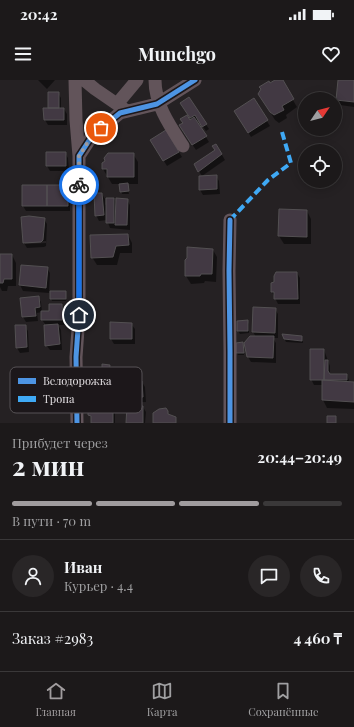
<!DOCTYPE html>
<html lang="ru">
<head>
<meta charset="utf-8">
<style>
  body { margin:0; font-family:"Playfair Display",serif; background:#292627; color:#f1f3f6; height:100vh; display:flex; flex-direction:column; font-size:15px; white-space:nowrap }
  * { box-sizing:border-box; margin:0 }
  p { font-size:13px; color:#a0a0a2 }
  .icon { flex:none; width:22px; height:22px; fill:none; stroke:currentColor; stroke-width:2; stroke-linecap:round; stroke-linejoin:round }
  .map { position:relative; height:343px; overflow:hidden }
  .side { display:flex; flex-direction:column; background:#1c191a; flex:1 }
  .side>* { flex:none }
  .needle { width:26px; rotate:55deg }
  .fabs { position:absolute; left:298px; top:12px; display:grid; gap:8px }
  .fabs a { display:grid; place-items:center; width:44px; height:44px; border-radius:50%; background:#1c191a; box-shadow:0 2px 10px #0003,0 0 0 1px #3a3839; font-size:20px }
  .pin { position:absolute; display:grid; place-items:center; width:34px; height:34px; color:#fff; margin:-17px; border:2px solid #fff; border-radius:50%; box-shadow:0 1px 4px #0007 }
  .courier { position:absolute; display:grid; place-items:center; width:40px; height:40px; margin:-20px; border:3px solid #1a73e8; border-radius:50%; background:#fff; color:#222; box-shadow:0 1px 5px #0007 }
  .summary em { font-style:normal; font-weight:700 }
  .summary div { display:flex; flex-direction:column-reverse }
  .summary { display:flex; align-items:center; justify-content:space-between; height:68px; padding:0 12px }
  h1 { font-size:26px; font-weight:700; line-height:30px }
  .bar { display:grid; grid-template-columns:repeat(4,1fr); gap:6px 4px; align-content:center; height:48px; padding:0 12px }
  .bar i { height:5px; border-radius:3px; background:#3a3839 }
  .bar .on { background:#a09c9e }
  .bar p { grid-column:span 4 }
  .line { display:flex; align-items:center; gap:10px; padding:0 12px; border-top:1px solid #3a3839 }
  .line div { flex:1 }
  .round { display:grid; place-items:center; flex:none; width:42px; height:42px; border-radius:21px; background:#292627 }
  .status { display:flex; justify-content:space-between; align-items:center; height:28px; padding:0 20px; background:#1c191a; direction:ltr }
  .status svg { height:11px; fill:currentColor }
  header { display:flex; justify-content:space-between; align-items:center; height:52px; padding:0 12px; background:#1c191a; font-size:18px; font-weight:700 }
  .tab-bar { display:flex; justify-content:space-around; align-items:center; height:56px; border-top:1px solid #3a3839; background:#1c191a; font-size:11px; color:#a0a0a2 }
  .tab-bar a { display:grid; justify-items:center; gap:2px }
  .tab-bar .on { color:#a09c9e }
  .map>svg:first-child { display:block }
</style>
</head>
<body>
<div class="status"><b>20:42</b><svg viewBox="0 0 49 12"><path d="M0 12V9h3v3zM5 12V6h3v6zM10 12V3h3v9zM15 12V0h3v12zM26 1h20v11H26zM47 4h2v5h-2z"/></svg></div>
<header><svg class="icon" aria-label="menu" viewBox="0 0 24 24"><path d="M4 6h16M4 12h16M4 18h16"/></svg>Munchgo<svg class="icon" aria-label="heart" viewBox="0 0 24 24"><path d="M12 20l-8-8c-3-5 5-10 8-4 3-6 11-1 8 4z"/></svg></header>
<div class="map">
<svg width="354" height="343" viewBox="0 0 354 343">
  <rect width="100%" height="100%" fill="#252123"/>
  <path fill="#0007" fill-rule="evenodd" d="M38,0H55L47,9Z
    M276,0H281L297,27L286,35L287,38L279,43L275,40L264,22L261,7Z
    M339,0H354V27L340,25L337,20Z
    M58,13L61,18V29H64L67,34V45H48L45,40L44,29H49Z
    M189,19L209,49L206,51L198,40L196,41L209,62L196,70L183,51L192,40L184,29Z
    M253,19L270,46L251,57L235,31Z
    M166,51L182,77L167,86L151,60Z
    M216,65L225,80L202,96L195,85L216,71Z
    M47,73H65L68,78L69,91H50L47,86Z
    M133,74L138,82V104H127L129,114H122L120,104H112L103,89Z
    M216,96L219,101L220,114L203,115L200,110Z
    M23,106H67L70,112V131H26L23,126Z
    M102,114L105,119V125L114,119L117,124L127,120L130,125V150L110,148L107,140L99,141L96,135Z
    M307,131L311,139V164H284L279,156Z
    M22,138L44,139L47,144L46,166L44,167L27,168L24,163ZM46,161V163L25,164V162Z
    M128,155L132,163V173H120L117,185H97L92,177Z
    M213,170L217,177L216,202L205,201L204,203L191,204L186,196Z
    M0,175H12L16,183V206H8L7,211H2L0,207Z
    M22,186L47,188L50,193L49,213L23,211L20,205Z
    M297,193L300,198V224H278L272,212Z
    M65,212L66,214V221H52L51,218Z
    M38,217L41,222L42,232H50L62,225L65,230L66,245H58L61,250L62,270H50L46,265L45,244L42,240V232L37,233L38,241L26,242L23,237Z
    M275,229L278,234V258H273L276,263V283L251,282L248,277L256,257L253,252Z
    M247,241L249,244V253L240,254L238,251V242Z
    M131,244L135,249V264H114L111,259Z
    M25,246L28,251L29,272L20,273L17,268Z
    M283,256L302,257L303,263L286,262Z
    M243,263L244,266V275H238L237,273Z
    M324,270L330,286V295H347L350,303H354V329L327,328L323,320V305H314L311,299Z
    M109,286L111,288L110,295H104L103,292Z
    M135,297L138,302H142L145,307L146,322L123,323L120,318V305Z
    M112,325L115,330V343H92V339L89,334Z
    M143,327L146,332L145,343H127Z"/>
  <path fill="#423943" stroke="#535052" d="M275,0H283L294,19L282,26L284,30L274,35L270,32L258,14L261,9L259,7L269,1L270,3Z
    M338,0H354V22L336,20Z
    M48,12H59V28H48Z
    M189,17L207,44L202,47L195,35L190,38L180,23Z
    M254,18L268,40L248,53L234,31Z
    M43,28H64V40H44Z
    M187,35L190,40L194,37L207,56L192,65L179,45L183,43L180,39Z
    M166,50L179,72L163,81L150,60Z
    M216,64L222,74L198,92L194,84L215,70L212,66Z
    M46,72H66V86H46Z
    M108,73H134V97H107V89H102V83L105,81L104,78Z
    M217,95V109L199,110V96Z
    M128,103L129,111L120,112L119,104Z
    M22,105H47V126H22Z
    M47,105H68V126H47Z
    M94,113H102L104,135L95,136Z
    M106,118H114V143H106Z
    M116,118L128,119L127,145H115Z
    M279,129L307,130V157L278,156Z
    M29,136L45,138L43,160L41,162L23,163L21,137Z
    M128,154L129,165L116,166L113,177L91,178L90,155Z
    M187,167L213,169L212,194H201L200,196H185V180L187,178Z
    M0,174H12V199H4L3,203H0Z
    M21,185L48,187L46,208L19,205Z
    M276,192H297L298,219H274V212H271V203L274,202V196Z
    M50,211H66V219H50Z
    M39,216L40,227L35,228L36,236L22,237L20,218Z
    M49,224H62L63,240H41V231H49Z
    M253,227L276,228L275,253L252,252Z
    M248,240V251H237V241Z
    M110,242L132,243V259H110Z
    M58,244L60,264L45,266L44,245Z
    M15,245H26L27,267L16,268Z
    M282,254L302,256V261L284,259Z
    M250,256H274L273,278L247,277L244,263Z
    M243,262L244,273H236V263Z
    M310,269H324V300H310Z
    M325,280H328V291L330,294H347V300H324Z
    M102,284L110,285L109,293H102Z
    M136,296V301H142L143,317L119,318V305L116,299L118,297Z
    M322,300L354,302V322L322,320Z
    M92,324H113V343H91V336L88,335V330L90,326L92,327Z
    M127,326H143V343H126Z
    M166,328L168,331V334L176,337V343H153V333L159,329Z
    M327,336H336V343H327Z"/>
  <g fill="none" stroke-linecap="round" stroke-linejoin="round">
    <path stroke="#62545a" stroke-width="13" d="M75,0L76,40L79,76
      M84,0L95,9L127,31
      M155,0C155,25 170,46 183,66
      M117,24L137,0
      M230,140L229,191L230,272V343
      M77,343L76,277L79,235V76L92,56L120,33L157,24L195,0"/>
    <path stroke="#3fa9f5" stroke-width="4" stroke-dasharray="8 4" stroke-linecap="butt" d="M230,140L268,100L291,83L282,52"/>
    <defs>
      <path id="cycleway" d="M230,140L229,191L230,272V343
        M77,343L76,277L79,235V76L92,56L120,33L157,24L195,0"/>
    </defs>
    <use href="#cycleway" stroke="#1c171a" stroke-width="8"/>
    <use href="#cycleway" stroke="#4d94e3" stroke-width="5"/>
  </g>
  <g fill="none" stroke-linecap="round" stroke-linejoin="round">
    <path stroke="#a09c9e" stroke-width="4" stroke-dasharray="0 7.2" d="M79,105V76L92,56L101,48"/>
    <path stroke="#1a73e8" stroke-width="5" d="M79,235V105"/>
  </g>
  <rect x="10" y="287" width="132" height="46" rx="6" fill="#1c171a" stroke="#575356" stroke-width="1"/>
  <rect x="18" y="298" width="18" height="6" fill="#4d94e3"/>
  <rect x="18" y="316" width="18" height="6" fill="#3fa9f5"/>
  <g font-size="11" fill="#e2dee1">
    <text x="43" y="305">Велодорожка</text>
    <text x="43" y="323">Тропа</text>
  </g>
</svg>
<div class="fabs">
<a><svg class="needle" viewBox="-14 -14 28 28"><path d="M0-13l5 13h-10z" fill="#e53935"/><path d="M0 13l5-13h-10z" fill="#a0a0a2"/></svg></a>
<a><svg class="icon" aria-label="locate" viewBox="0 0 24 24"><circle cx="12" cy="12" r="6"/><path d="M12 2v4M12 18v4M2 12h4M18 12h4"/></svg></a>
</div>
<div class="pin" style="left:101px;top:48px;background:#ea580c"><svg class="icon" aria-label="bag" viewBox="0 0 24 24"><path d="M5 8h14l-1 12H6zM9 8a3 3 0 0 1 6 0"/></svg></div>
<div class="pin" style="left:79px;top:235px;background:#1f2937"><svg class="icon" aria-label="home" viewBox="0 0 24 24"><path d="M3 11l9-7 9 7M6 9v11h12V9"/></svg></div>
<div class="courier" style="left:79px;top:105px"><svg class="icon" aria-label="bike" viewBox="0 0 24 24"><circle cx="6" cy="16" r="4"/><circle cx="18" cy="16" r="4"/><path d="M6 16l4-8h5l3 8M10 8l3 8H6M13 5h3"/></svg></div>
</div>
<section class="side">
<div class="summary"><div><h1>2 мин</h1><p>Прибудет через</p></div><em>20:44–20:49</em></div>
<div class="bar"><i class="on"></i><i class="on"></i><i class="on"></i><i></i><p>В пути · 70 m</p></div>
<div class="line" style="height:72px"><a class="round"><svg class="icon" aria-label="person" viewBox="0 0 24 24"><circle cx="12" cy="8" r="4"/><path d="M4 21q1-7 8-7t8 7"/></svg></a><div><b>Иван</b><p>Курьер · 4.4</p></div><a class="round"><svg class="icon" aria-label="chat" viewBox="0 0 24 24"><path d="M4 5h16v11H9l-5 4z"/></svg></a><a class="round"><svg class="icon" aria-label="phone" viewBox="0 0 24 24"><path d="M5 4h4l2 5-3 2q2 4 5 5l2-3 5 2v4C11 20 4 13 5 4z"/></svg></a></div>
<div class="line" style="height:52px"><div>Заказ #2983</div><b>4 460 ₸</b></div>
</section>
<nav class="tab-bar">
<a class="on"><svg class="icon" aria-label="home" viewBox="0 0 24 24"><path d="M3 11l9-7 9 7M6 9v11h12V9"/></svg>Главная</a>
<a><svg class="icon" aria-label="map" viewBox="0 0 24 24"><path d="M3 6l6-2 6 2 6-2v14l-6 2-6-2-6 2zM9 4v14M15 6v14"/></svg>Карта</a>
<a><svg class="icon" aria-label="saved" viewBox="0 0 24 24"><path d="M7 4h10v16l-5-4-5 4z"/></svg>Сохранённые</a>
</nav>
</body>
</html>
